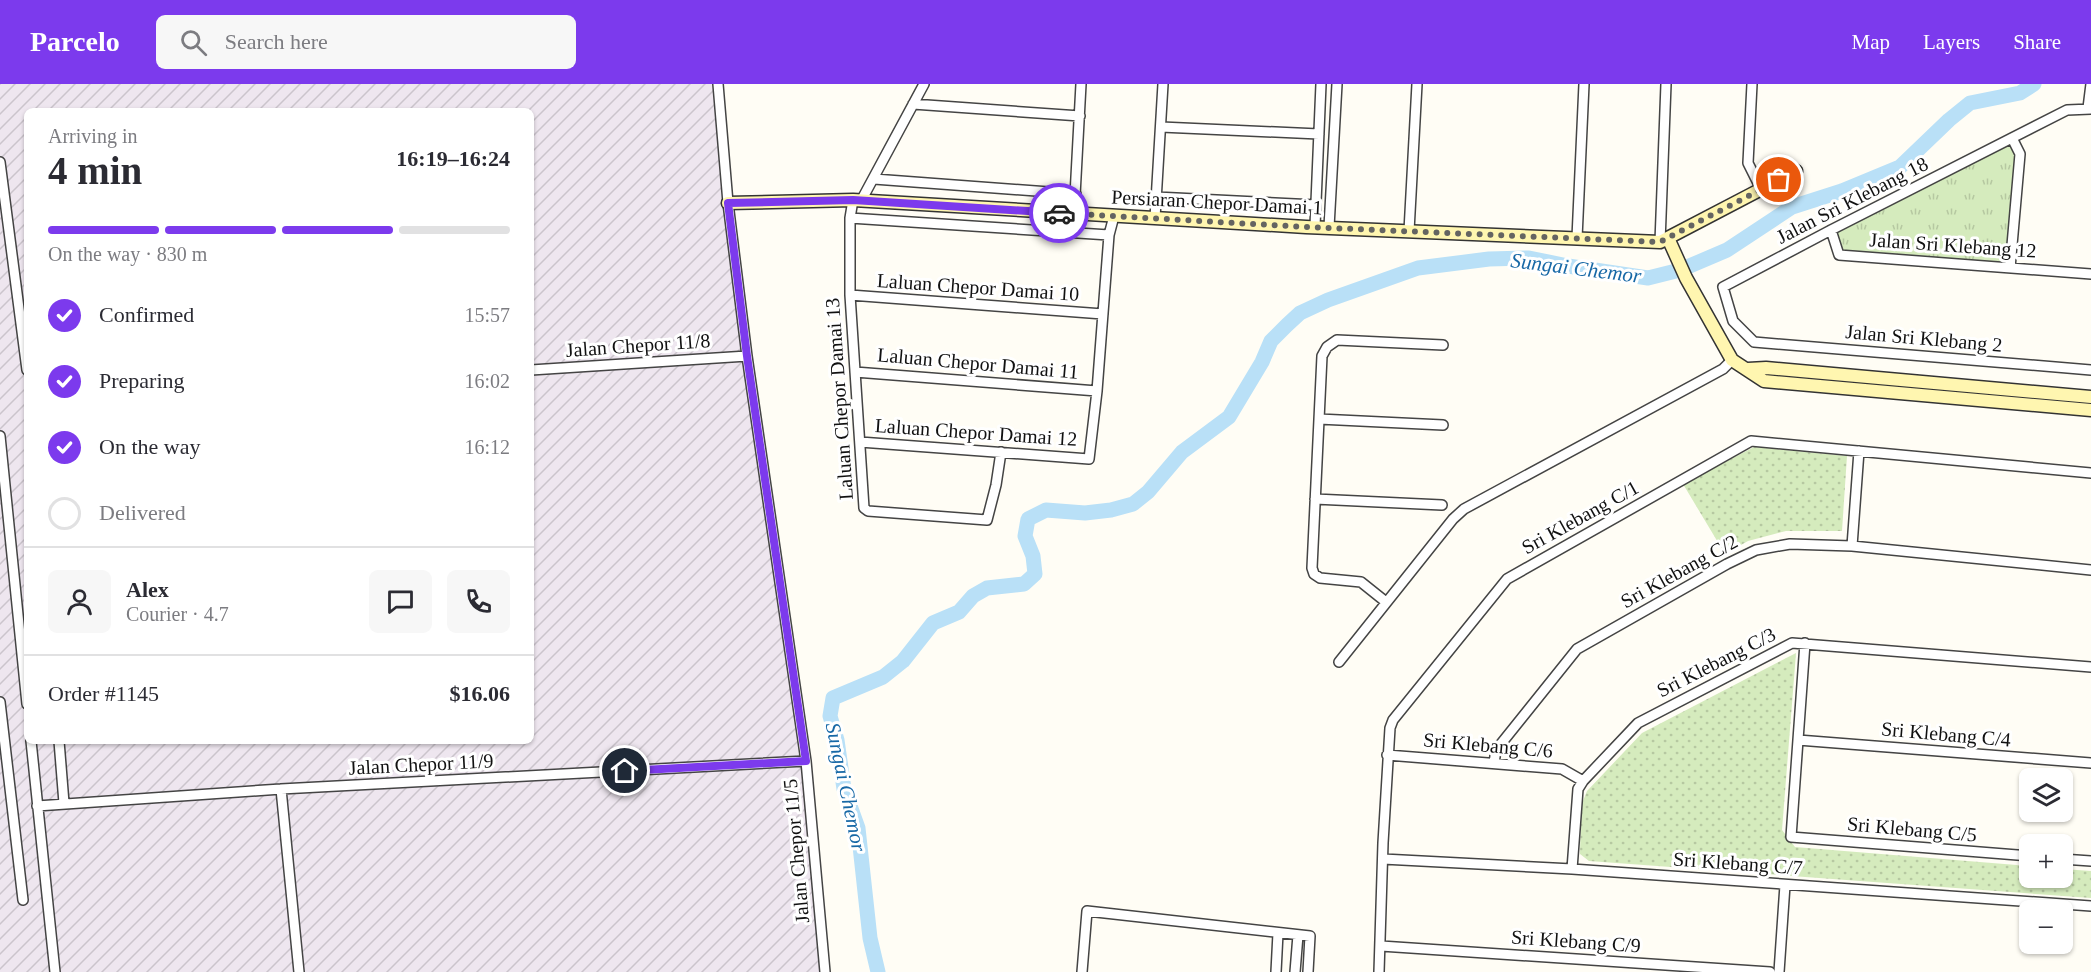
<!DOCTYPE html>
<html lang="en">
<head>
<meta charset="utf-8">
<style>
  body { margin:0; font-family:"Times New Roman",serif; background:#f7f7f7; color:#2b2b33; height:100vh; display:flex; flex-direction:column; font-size:22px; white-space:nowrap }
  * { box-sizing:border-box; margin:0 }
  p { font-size:20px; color:#7c7c81 }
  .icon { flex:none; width:33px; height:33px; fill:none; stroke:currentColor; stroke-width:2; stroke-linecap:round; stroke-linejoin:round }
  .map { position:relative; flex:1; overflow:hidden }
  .details { position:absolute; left:24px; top:24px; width:510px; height:636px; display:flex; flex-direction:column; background:#fff; border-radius:9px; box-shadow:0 2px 4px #0004 }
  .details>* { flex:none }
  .buttons { position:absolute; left:2019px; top:684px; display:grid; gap:12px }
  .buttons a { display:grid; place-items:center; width:54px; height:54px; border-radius:9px; background:#fff; box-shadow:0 2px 4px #0004; font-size:30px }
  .pin { position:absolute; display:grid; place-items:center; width:51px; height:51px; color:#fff; margin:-26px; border:3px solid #fff; border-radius:50%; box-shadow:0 2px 6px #0007 }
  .courier { position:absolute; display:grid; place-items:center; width:60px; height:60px; margin:-30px; border:4px solid #7c3aed; border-radius:50%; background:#fff; color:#222; box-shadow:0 2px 8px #0007 }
  .summary em { font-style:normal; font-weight:600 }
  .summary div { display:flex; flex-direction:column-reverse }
  .summary { display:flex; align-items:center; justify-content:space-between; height:102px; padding:0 24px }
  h1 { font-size:39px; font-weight:600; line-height:45px }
  .bar { display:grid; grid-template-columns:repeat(4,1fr); gap:9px 6px; align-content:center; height:72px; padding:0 24px }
  .bar i { height:8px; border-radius:4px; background:#e1e1e2 }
  .bar .current { background:#7c3aed }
  .bar p { grid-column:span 4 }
  .line { display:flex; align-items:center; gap:15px; padding:0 24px; border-top:2px solid #e1e1e2 }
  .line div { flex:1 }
  .round { display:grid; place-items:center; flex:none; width:63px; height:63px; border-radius:9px; background:#f7f7f7 }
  ol { padding:0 24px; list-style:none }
  li { display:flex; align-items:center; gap:18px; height:66px }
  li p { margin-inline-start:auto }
  li .icon { padding:6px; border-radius:50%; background:#7c3aed; color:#fff; stroke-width:4 }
  li:last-child { color:#7c7c81 }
  li i { width:33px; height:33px; border:3px solid #e1e1e2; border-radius:50% }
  header { display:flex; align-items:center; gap:36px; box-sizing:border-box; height:84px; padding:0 30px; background:#7c3aed; color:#fff }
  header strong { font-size:28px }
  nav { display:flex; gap:33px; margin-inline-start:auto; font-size:21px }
  .search { width:420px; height:54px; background:#f7f7f7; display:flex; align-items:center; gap:15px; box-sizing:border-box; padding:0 21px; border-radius:9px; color:#7c7c81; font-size:22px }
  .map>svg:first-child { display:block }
</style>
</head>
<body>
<header>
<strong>Parcelo</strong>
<div class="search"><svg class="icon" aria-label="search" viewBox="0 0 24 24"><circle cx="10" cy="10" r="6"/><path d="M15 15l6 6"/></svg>Search here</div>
<nav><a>Map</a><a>Layers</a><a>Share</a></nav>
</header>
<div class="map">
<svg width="2091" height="888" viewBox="0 0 2091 888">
  <defs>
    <pattern id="industrial-furrows" width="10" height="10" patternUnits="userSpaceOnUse" patternTransform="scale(1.5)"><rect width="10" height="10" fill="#eee6ef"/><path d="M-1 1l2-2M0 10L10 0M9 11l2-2" fill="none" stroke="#cbc4cc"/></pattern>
    <pattern id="grass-tufts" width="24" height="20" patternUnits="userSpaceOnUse" patternTransform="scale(1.5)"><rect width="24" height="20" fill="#d5ebbd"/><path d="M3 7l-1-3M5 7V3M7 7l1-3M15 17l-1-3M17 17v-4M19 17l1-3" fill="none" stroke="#b6c8a1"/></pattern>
    <pattern id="park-dots" width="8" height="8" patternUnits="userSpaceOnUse" patternTransform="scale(1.5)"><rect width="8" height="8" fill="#d5ebbd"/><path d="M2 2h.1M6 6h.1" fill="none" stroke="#b6c8a1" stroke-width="1.8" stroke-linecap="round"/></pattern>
  </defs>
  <rect width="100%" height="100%" fill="#fffdf5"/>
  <path fill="url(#industrial-furrows)" fill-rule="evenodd" d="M0,0H718L728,119L806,677L825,888H0ZM27,27H531V657H27Z"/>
  <path fill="url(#grass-tufts)" d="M2012,54L2020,70L2010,184L1839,171L1831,146Z"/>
  <path fill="url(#park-dots)" d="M1754,363L1847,372L1842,447H1786L1748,457L1725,470L1683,400Z
    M1796,569L1782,746L1795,763L2029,782L2030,794H2062L2063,785L2091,787V814L1589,777L1580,770L1581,722L1587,707L1642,649Z"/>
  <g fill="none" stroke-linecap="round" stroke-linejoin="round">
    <path stroke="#b9e0f7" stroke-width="15" d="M878,888L870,854L858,744L844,705L837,656L830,632L833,614L883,593L903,577L933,539L959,528L973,512L987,504L1024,500L1035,490L1033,472L1025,452L1028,435L1046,426L1085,429L1111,426L1133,420L1148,408L1182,368L1229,333L1262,278L1271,257L1287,241L1300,229L1328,216L1418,184L1489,175L1529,174L1568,182L1648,194L1680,186L1727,166L1792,123L1842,107L1900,83L1949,36L1970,19L2020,9L2034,0"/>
    <defs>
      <path id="street" d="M718,0L728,119L747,272L806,677L825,888
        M1752,0L1748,79L1761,105
        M913,20L1080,32
        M2088,24L2091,0
        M2091,25L2067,26L1831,146L1723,203L1733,237L1754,258L2091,286
        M1161,43L1319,50
        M0,78L27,286
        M874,95L1076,110
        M1156,113L1316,121
        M853,116L850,134V211L864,424L868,427L987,436L996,401L1001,368
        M861,117L924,0
        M1074,130L1081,0
        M850,134L1109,151
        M1155,134L1163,0
        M1315,142L1321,0
        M1329,143L1337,0
        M1831,146L1839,171L2091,190
        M1409,147L1417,0
        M1577,154L1584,0
        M1660,158L1666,0
        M2010,184L2020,70L2012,54
        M850,211L1103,230
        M531,286L747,272
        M855,288L1097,307
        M1319,335L1443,341
        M0,352L27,620
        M860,358L1089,375L1097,307L1109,151L1114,132
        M1315,415L1442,421
        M1852,462L1859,367
        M1386,518L1361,498L1320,494L1314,490L1312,484L1322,272L1327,263L1337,256L1443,261
        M1805,559L1791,753L2030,772
        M1339,578L1453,435L1464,425L1723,285L1732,276
        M0,618L23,816
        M1798,656L2091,679
        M31,657L55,888
        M59,657L64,719
        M1387,671L1562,685L1583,697
        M1494,679L1496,666L1577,565L1727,480L1756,466L1790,460L1852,462L2091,486
        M281,705L299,888
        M37,722L281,705L806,677
        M1383,775L1572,785L2091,822
        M2062,775L2091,777
        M1572,785L1578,705L1583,697L1638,639L1792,559L2091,583
        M1381,862L1770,888
        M1082,888L1087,827L1310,852L1308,888
        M1276,888L1278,849
        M1295,888L1298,851
        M1379,888L1383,759L1390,644L1393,636L1507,495L1751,357L2091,389
        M1779,888L1785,801"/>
      <path id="secondary" d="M728,119L853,116L1306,143L1660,158L1796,87
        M1668,154L1686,194L1732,276L1764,297L2091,326
        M1748,285L1766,284L2091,313"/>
    </defs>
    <use href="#street" stroke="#444" stroke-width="12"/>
    <use href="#secondary" stroke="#333" stroke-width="15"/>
    <use href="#street" stroke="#fff" stroke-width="9"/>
    <use href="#secondary" stroke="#fff6b0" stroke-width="12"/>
  </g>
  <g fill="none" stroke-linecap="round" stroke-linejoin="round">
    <path stroke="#646461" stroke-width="6" stroke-dasharray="0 10.8" d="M1059,129L1306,143L1660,158L1779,96"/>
    <path stroke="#7c3aed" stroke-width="8" d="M625,687L806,677L747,272L728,119L853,116L1059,129"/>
  </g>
  <g text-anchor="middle" stroke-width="6" stroke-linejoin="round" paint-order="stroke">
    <g font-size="20" fill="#111" stroke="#fff">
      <text transform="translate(1852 116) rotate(-27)" y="7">Jalan Sri Klebang 18</text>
      <text transform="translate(1217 118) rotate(3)" y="7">Persiaran Chepor Damai 1</text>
      <text transform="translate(1953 161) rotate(4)" y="7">Jalan Sri Klebang 12</text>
      <text transform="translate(978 203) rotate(4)" y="7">Laluan Chepor Damai 10</text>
      <text transform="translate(1924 254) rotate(5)" y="7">Jalan Sri Klebang 2</text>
      <text transform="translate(638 261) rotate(-4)" y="7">Jalan Chepor 11/8</text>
      <text transform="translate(978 279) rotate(5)" y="7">Laluan Chepor Damai 11</text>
      <text transform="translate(839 315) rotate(-94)" y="7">Laluan Chepor Damai 13</text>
      <text transform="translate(976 348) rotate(4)" y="7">Laluan Chepor Damai 12</text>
      <text transform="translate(1580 433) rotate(-29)" y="7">Sri Klebang C/1</text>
      <text transform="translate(1679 487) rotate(-29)" y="7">Sri Klebang C/2</text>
      <text transform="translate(1716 578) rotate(-27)" y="7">Sri Klebang C/3</text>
      <text transform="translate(1946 650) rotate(5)" y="7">Sri Klebang C/4</text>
      <text transform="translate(1488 661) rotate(5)" y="7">Sri Klebang C/6</text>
      <text transform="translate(421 680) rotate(-3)" y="7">Jalan Chepor 11/9</text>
      <text transform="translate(1912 745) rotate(5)" y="7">Sri Klebang C/5</text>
      <text transform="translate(796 767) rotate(-95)" y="7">Jalan Chepor 11/5</text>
      <text transform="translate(1738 779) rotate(4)" y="7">Sri Klebang C/7</text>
      <text transform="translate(1576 857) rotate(4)" y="7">Sri Klebang C/9</text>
    </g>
    <g font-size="21" font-style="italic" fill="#1768a6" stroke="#fff">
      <text transform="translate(1576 184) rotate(7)" y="7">Sungai Chemor</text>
      <text transform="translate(846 703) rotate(78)" y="7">Sungai Chemor</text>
    </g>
  </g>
</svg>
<div class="buttons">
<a><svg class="icon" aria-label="layers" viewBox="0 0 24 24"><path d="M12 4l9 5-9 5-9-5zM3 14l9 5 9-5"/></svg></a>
<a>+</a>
<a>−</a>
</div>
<div class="pin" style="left:1779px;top:96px;background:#ea580c"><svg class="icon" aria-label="bag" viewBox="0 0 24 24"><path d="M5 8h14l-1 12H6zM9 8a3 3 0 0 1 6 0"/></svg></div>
<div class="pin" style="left:625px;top:687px;background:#1f2937"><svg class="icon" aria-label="home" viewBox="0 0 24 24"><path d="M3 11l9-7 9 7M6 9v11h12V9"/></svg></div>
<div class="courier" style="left:1059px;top:129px"><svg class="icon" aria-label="car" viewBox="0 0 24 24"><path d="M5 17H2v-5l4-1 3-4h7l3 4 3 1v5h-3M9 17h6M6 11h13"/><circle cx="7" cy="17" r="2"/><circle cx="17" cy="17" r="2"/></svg></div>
<section class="details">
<div class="summary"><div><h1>4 min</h1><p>Arriving in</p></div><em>16:19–16:24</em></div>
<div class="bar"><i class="current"></i><i class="current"></i><i class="current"></i><i></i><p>On the way · 830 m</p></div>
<ol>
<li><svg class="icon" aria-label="check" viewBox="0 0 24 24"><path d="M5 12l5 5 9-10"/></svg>Confirmed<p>15:57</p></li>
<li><svg class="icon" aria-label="check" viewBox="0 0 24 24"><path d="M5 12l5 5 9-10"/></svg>Preparing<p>16:02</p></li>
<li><svg class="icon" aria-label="check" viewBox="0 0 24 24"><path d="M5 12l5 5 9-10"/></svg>On the way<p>16:12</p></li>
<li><i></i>Delivered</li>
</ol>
<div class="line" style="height:108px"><a class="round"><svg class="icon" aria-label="person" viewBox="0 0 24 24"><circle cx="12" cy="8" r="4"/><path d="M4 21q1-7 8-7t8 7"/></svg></a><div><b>Alex</b><p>Courier · 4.7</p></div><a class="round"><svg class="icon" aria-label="chat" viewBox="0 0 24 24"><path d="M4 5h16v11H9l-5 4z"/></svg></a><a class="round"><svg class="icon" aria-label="phone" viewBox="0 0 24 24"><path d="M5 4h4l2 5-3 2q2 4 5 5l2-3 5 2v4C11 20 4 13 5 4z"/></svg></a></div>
<div class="line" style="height:78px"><div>Order #1145</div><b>$16.06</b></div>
</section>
</div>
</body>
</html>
